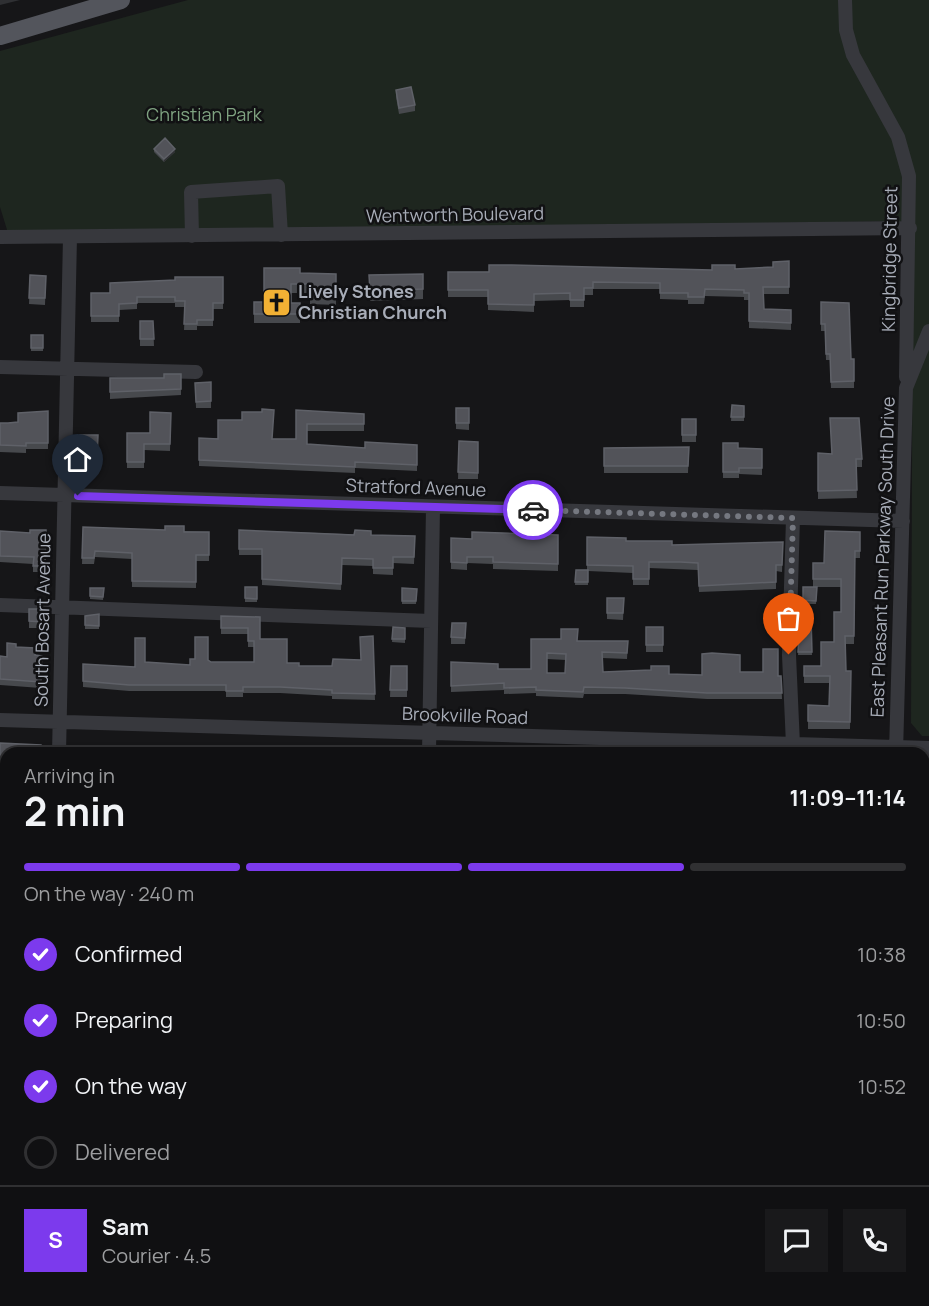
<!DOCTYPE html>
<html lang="en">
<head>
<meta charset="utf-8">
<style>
  body { margin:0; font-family:Manrope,sans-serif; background:#19191b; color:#f1f3f6; height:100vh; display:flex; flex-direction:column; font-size:22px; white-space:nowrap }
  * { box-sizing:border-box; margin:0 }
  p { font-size:20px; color:#9c9d9f }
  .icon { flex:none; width:33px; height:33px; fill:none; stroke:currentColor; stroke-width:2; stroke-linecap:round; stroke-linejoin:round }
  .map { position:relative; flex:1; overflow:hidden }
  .side { position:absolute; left:0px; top:747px; width:930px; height:560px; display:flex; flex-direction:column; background:#101012; border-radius:18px 18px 0 0; box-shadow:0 3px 9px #0003,0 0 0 2px #303032 }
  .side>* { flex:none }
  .pin { position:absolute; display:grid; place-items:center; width:51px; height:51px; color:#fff; margin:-62px -26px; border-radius:50% 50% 50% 0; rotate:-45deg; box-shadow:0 0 6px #0007 }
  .pin .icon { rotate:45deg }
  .courier { position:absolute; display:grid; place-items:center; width:60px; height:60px; margin:-30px; border:4px solid #7c3aed; border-radius:50%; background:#fff; color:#222; box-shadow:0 2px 8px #0007 }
  .headline em { font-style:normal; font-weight:700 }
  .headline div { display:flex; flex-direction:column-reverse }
  .headline { display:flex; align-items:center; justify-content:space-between; height:102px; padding:0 24px }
  h1 { font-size:39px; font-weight:700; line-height:45px }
  .bar { display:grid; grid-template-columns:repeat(4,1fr); gap:9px 6px; align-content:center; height:72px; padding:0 24px }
  .bar i { height:8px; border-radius:4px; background:#303032 }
  .bar .current { background:#7c3aed }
  .bar p { grid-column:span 4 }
  .line { display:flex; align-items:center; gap:15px; padding:0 24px; border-top:2px solid #303032 }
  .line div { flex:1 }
  .round { display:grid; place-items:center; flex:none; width:63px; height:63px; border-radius:0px; background:#19191b }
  ol { padding:0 24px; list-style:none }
  li { display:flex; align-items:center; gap:18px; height:66px }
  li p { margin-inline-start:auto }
  li .icon { padding:6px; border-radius:50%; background:#7c3aed; color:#fff; stroke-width:4 }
  li:last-child { color:#9c9d9f }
  li i { width:33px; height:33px; border:3px solid #303032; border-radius:50% }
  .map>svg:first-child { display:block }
</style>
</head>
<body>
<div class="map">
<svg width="929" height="1306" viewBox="0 0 929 1306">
  <rect width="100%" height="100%" fill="#161618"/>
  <path fill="#222225" d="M0,1294H6V1300H194V1306H0Z"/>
  <path fill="#1e261f" d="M188,0H929V736H922L911,723L913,221L8,233L0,207V51Z"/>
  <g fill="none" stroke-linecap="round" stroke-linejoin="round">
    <path stroke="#37383d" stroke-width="14" d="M845,0L846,30L853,55L898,137L909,176L906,377
      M192,236L191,192L278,186L281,235
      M0,237L910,228
      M0,367L196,372
      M0,493L903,521
      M0,605L431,621
      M0,720L929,748
      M793,745L789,655L793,518
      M59,753L70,237
      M429,753L433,507
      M896,753L906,388L929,331
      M0,823L6,824
      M0,920H6
      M924,1017L929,1026
      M0,1018H6
      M0,1119H6"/>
    <path stroke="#53555c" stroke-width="18" d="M0,36L121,0"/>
    <path stroke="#4a4c52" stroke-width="4" stroke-dasharray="8 6" stroke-linecap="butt" d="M924,1159L929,1157
      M0,1288H6"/>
  </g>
  <path fill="#47494d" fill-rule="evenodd" d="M396,90L415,105V111L399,114L396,97Z
    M154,149L175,152L164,162L154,152Z
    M789,261V294H764V309L791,310V330L749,328V300H744V297L705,296L704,304H688V300L660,299V289H593V295H584V307H570V300L534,301V312L488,310V297H448V272L712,270L773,267Z
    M300,273L336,274V305L310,304V293H291V303H300V323H254V302H264Z
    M423,274V299L370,301L369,275Z
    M30,275L46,276L45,305L29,304Z
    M223,277V309H213V326H197V330H184L185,307H175V303H137V309L119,310V322H91V293H110Z
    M821,302L851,359H854V388H831L830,360H826L825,331H821Z
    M140,321H153L154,346H140Z
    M31,335H43V351H31Z
    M181,374V395L110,399V378H164Z
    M211,382V408H196L195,383Z
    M732,405L744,406V421H731Z
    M456,408H469V430L456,429Z
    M296,410L364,414V431H307V444L365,448L417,445V471L355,468V473L199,466V438L296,439Z
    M48,411V449H26V453L0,452V423H8L18,422Z
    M171,413L170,451L144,450V468H127V433H150Z
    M682,419H696V442H682Z
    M98,435L97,466L80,465V459Z
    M459,441L478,442V479H458Z
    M723,443L738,448L762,449V475L739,474V478H723Z
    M689,447L688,473H604V448Z
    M818,453L862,459V467H856L857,498L818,499Z
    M83,527L209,532V561H196V588L132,587V559L95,557L94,564H82Z
    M46,530L45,572H33V564L0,562V531L30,533Z
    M239,530L371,535L415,536L414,564L393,563V575L373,574V566L342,565L341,590L262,585V555H239Z
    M860,532V558H855L854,644H845L846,671H851L850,729H808V705L829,706L830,683H804V666H821L834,642L841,612V587H817L816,604H803V587H813V563H824Z
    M558,535V571L493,569V564L467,563V570L451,569V538L472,539Z
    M587,537L672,545L783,542L782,572L776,571V589L699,592L698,570L649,568V585H633V573L588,571V585H575L576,570H587Z
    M245,587H257V602H245Z
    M90,588H104L103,600L90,599Z
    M417,589L416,604H402V601Z
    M607,598H624L623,620L607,619Z
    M29,609H42V628H29Z
    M99,614V629H85V616Z
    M221,616L260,617V639L287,663L299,666H332L361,660L373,636L375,700L332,699V696L280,693H243V697H226V691H129L83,687V664L135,667L145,662L190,665L208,660L211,662H254V647H248V634H221Z
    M800,617H811L812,655H798Z
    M466,623L465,644H451V637Z
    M393,627L405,628V643L392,642Z
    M646,627H663V652H646Z
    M531,639L578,641H628L627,659L602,658L603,672L702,675L740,672L781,676L782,699H707L625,694H584L583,698L536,696V693L504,694V690L451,692V662L498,669H531ZM547,659L566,660L565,673H547Z
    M16,647L35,655L42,656L41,688L0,685V656L7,657Z
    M391,666H407V697H390Z
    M0,743L6,753V776L0,775Z
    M0,827H6V842L0,843Z
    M0,863H6V890H0Z
    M0,947H6V970H0Z
    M0,1023L6,1024V1042H0Z
    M0,1055H6V1089H0Z
    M0,1140H6V1169H0Z"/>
  <path fill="#2f3033" d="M0,0H20L0,5Z
    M175,149V152L164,162V159Z"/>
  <path fill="#525359" stroke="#5f6168" stroke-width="1.5" fill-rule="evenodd" d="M411,87L415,105L399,108L396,90Z
    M165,138L175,149L164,159L154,149Z
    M789,261V287H763L764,309L791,310V323L749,321V293H744V290L705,289L704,297H688V293H660V283L593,282V288H584V300H570V293L534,294V305L488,304V290H448V272H489V265H512L712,270V265H735V269L773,267V262Z
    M264,268H300V273L336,274V296L310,295V284H291V303H300V314H254V302H264Z
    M423,274V289L370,291L369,275Z
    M30,275L46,276L45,298H29Z
    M175,277H223V303H213V320H197V324H184L185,301H175V297H137V303L119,304V316H91V293H110V283L175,280Z
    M821,302L849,303L851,359H854V381L831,382L830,354H826L825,324H821Z
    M140,321H153L154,339H140Z
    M31,335H43V348H31Z
    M164,374H181V389L110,392V378H164Z
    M211,382V401L196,402L195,383Z
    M732,405L744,406V417H731Z
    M456,408H469V423H456Z
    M262,409L274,410L272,439H296V410L364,414V424H307V444L365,448V442L417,445V465L355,462V467L199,460V438L218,439V420H242V412H262Z
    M48,411V443H26V446L0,445V423H8L18,422V413Z
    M150,412L171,413L170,444H144V462H127V433H150Z
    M830,418H859L862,459H856L857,490L818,491V453L832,454Z
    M682,419H696V435H682Z
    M80,435H98L97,459H80Z
    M459,441L478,442V473L458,472Z
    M723,443H738V448L762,449V468H739V472H723Z
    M689,447L688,466H604V448Z
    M165,526H184V532H209V555H196V582L132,581V553L95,551L94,558H82L83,527L165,530Z
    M30,530H46L45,566H33L34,557L0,556V531L30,533Z
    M239,530L354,535L355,530L371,531V535L415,536L414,557H393V568H373V559L342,558L341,584L262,579V549H239Z
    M825,531L860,532V551H855L854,636H845L846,671H851L850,722L808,721V705L829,706L830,676H804V666H821V642H834V612H841V579H813V563H824Z
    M472,532L558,535V564L493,562V557H467V563L451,562V538L472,539Z
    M587,537L626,538V541H672V545L783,542L782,565H776V582L699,586L698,563L680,562H649V579H633V566L587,565Z
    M576,570H588V582H575Z
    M245,587H257V599L245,598Z
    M803,587H817L816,601L803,600Z
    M90,588H104L103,597L90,596Z
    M402,588L417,589L416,601H402Z
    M607,598H624L623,613H607Z
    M29,609H42V622L29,621Z
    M99,614V626L85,625V616Z
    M221,616L260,617V639H287V663H299V666H332L333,659L361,660L360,637L373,636L375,694L332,693V690L280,687H243V691H226V685H129L83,681V664L135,667V638H145V662L190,665V659H195V637H208V660L211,662H254V641H248V628H221Z
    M800,617H811L812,652H798Z
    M452,623H466L465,638L451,637Z
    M393,627L405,628V639H392Z
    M646,627H663V645H646Z
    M561,629H578L577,641H628L627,653L602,652L603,672L651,670V666H669V674L702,675V654L712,653L740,655V672H763V649H778V676H781L782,693H707L625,688L584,687L583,692L536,690V687L504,688V683L451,686V662L498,664V669H531V639H561ZM547,653L566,654L565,673H547Z
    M7,643L16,644V647L35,648V655L42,656L41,682L0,679V656L7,657Z
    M391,666H407V690H390Z
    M0,743L41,745V753H6V769H0Z
    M120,750V753H91Z
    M138,750L192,753H138Z
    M0,827H6V836L0,837Z
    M0,863H6V884H0Z
    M0,947H6V964H0Z
    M0,1023L6,1024V1036H0Z
    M0,1055H6V1082H0Z
    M0,1140H6V1163L0,1162Z"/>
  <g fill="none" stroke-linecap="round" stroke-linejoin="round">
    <path stroke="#757880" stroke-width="6" stroke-dasharray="0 10.8" d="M533,510L793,518L789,655"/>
    <path stroke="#7c3aed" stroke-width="8" d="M78,496L533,510"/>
  </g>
  <defs>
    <symbol id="church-square" viewBox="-11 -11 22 22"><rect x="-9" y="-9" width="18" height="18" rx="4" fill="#f2b134" stroke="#111113"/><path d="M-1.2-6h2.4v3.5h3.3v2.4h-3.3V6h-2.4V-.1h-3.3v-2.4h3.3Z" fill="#111"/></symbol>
  </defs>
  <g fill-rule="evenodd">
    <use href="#church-square" x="260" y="286" width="33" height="33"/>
  </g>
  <g text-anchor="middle" stroke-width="5" stroke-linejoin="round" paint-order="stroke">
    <g font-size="18" fill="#7fa381" stroke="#111113">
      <text x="204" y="121">Christian Park</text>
    </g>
    <g font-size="18" fill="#a8adb8" stroke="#111113">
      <text transform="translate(455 215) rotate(-1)" y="6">Wentworth Boulevard</text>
      <text transform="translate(890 259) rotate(-89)" y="6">Kingbridge Street</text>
      <text transform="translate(416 488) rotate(2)" y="6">Stratford Avenue</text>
      <text transform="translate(883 557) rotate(-88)" y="6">East Pleasant Run Parkway South Drive</text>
      <text transform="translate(43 620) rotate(-89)" y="6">South Bosart Avenue</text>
      <text transform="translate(465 716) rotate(2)" y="6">Brookville Road</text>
    </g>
    <g font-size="18" font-weight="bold" fill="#a8adb8" stroke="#111113" text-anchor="start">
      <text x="298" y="298">Lively Stones<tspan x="298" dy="21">Christian Church</tspan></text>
    </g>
  </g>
</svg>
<div class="pin" style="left:789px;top:655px;background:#ea580c"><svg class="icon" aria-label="bag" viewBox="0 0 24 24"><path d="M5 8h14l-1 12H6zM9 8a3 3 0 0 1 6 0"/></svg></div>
<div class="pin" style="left:78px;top:496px;background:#1f2937"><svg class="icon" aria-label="home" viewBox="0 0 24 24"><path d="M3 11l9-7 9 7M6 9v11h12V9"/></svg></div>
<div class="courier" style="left:533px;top:510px"><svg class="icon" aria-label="car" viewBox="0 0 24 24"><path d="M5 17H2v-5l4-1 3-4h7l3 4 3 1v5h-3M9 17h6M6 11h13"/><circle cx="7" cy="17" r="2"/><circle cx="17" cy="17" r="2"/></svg></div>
<section class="side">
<div class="headline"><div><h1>2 min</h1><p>Arriving in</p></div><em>11:09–11:14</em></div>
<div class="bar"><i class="current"></i><i class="current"></i><i class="current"></i><i></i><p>On the way · 240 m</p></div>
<ol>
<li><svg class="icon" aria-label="check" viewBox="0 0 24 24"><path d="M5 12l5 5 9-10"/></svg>Confirmed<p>10:38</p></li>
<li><svg class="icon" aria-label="check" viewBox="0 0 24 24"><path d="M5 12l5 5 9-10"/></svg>Preparing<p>10:50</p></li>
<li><svg class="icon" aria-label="check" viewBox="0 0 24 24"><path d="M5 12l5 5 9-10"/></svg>On the way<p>10:52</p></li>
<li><i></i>Delivered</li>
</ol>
<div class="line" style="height:108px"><b class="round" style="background:#7c3aed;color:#fff">S</b><div><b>Sam</b><p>Courier · 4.5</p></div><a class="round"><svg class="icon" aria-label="chat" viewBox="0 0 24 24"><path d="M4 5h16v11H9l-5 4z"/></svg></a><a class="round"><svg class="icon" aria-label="phone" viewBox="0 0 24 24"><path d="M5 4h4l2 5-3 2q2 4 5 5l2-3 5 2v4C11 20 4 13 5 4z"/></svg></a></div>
</section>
</div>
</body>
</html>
